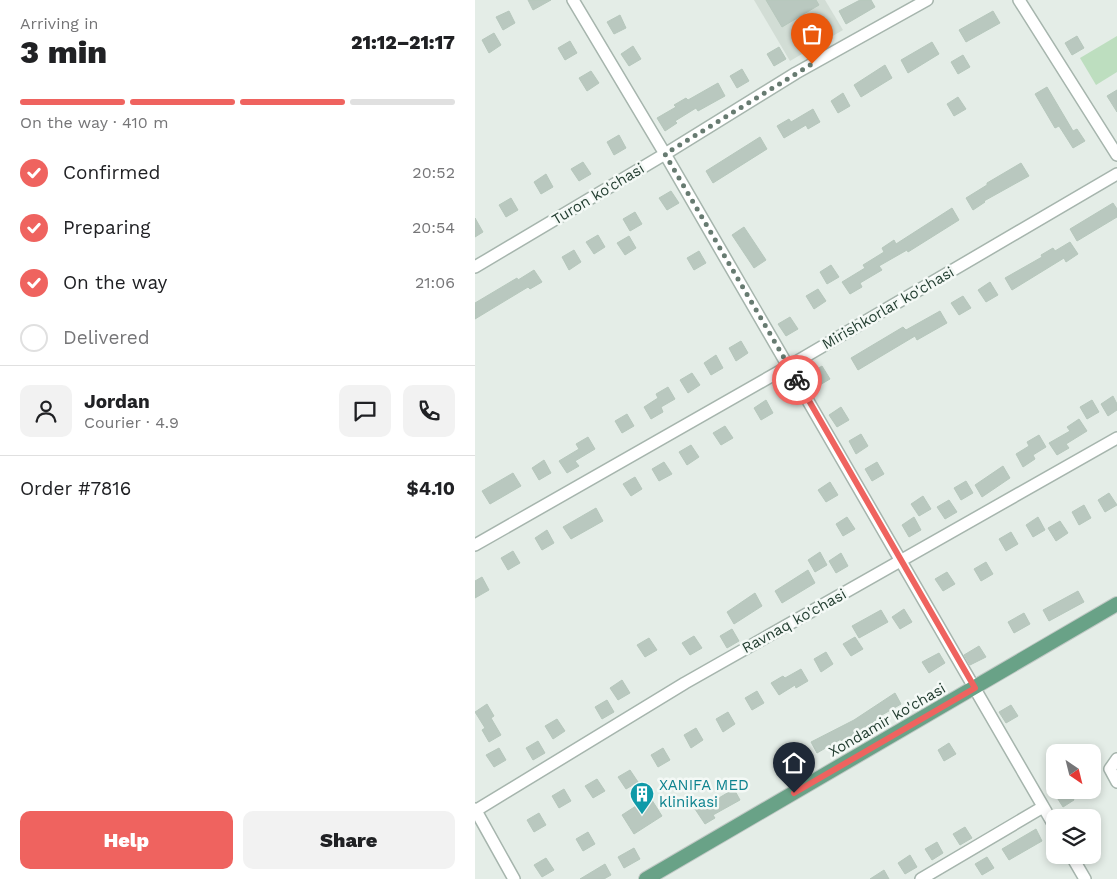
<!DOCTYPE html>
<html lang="en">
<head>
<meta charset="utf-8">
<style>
  body { margin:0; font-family:"Work Sans",sans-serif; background:#f2f2f2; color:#202124; height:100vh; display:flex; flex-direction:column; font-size:19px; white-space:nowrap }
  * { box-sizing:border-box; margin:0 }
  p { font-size:16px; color:#757577 }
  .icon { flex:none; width:28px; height:28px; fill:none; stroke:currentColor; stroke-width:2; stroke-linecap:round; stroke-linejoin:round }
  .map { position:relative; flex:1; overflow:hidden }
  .drawer { display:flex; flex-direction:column; background:#fff; width:475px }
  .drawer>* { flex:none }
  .needle { width:32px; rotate:145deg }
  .buttons { position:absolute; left:571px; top:744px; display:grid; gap:10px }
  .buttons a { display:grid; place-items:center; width:55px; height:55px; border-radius:10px; background:#fff; box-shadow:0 2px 8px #0003; font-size:25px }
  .pin { position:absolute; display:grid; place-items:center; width:42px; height:42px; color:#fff; margin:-51px -21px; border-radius:50% 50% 50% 0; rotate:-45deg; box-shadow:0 0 5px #0007 }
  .pin .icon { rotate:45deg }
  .courier { position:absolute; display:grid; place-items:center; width:50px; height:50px; margin:-25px; border:4px solid #ef635f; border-radius:50%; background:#fff; color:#222; box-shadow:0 1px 6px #0007 }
  .headline em { font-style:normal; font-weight:800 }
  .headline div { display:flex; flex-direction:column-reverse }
  .headline { display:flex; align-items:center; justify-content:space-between; height:85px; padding:0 20px }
  h1 { font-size:32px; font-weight:800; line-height:38px }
  .bar { display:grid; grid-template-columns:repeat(4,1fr); gap:8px 5px; align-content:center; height:60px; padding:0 20px }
  .bar i { height:6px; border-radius:4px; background:#e0e0e0 }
  .bar .current { background:#ef635f }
  .bar p { grid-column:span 4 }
  .line { display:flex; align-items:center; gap:12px; padding:0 20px; border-top:1px solid #e0e0e0 }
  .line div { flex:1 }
  .round { display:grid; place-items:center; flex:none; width:52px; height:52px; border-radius:10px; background:#f2f2f2 }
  ol { padding:0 20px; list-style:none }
  li { display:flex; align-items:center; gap:15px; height:55px }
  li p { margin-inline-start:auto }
  li .icon { padding:5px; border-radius:50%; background:#ef635f; color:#fff; stroke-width:4 }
  li:last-child { color:#757577 }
  li i { width:28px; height:28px; border:2px solid #e0e0e0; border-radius:50% }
  .button { display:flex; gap:10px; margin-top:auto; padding:10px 20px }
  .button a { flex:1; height:58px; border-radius:10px; background:#ef635f; color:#fff; font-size:20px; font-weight:800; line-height:58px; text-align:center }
  .button a+a { background:#f2f2f2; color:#202124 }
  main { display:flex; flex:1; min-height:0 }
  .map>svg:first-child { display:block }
</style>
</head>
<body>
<main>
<section class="drawer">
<div class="headline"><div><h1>3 min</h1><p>Arriving in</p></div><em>21:12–21:17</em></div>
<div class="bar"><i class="current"></i><i class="current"></i><i class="current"></i><i></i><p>On the way · 410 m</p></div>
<ol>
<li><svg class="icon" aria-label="check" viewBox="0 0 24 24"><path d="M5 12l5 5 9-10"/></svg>Confirmed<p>20:52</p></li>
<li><svg class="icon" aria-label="check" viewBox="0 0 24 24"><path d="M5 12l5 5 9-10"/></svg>Preparing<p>20:54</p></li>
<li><svg class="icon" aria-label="check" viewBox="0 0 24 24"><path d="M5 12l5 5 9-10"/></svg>On the way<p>21:06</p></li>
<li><i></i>Delivered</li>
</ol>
<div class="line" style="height:90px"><a class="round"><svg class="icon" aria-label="person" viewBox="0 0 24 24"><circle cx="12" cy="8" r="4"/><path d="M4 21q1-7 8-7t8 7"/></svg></a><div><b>Jordan</b><p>Courier · 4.9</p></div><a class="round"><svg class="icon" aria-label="chat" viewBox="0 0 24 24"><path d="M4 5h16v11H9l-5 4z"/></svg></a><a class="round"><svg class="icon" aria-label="phone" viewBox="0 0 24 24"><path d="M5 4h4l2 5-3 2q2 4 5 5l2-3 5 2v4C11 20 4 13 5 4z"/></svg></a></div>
<div class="line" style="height:65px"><div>Order #7816</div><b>$4.10</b></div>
<div class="button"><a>Help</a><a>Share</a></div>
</section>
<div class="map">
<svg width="642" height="879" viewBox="0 0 642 879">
  <rect width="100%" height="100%" fill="#e4ede7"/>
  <path fill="#d2ddd5" d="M279,0H350L368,30L315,61Z"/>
  <path fill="#bddebf" d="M642,36V72L621,85L605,58Z"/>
  <path fill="#b9c8bf" stroke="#b6c7bc" d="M53,0H76L58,10Z
    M291,0H341L344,5L307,27Z
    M385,0H396L400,7L371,24L364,11Z
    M34,11L40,23L28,30L21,17Z
    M518,11L525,23L491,42L484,30Z
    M145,15L151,28L139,34L132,22Z
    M19,33L26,45L14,53L7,40Z
    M602,36L609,48L597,55L590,43Z
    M95,41L102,53L90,60L83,48Z
    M457,42L464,54L433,73L426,60Z
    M158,46L166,59L154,66L146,54Z
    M304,47L311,59L299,66L292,54Z
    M488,55L495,67L483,74L476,62Z
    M410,65L417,78L386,97L379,85Z
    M267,69L274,81L262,88L255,76Z
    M116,71L124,83L112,91L104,78Z
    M243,83L250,96L223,111L221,108L200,121L202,123L190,131L182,118L201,107L199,105L211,98L213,100Z
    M572,87L598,131L602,129L610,141L598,148L584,126L580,128L560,94Z
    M642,90V112L632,96Z
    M368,93L375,106L363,113L356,101Z
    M483,97L491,109L479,116L472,104Z
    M338,109L345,122L333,129L331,125L309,138L302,126L314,119L316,122Z
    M144,135L151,148L139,155L132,142Z
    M285,137L292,149L238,183L231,171Z
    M108,162L116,174L104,181L96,169Z
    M546,163L554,176L509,201L510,202L498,210L491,198L512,185V183Z
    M71,174L78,187L66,194L59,182Z
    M196,191L204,203L192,210L184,198Z
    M36,198L43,210L31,217L24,205Z
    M638,203L642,209V217L602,241L595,229Z
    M477,208L484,220L433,252L432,250L404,266L407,270L385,283L387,287L375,294L367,282L390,268L388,265L409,252L407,248L419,240L421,244Z
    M160,212L167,224L155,231L148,219Z
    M0,218L8,232L0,237Z
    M269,227L291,260L279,268L257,235Z
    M123,235L130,247L119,254L111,242Z
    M154,236L161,248L150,255L142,243Z
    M595,242L603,254L591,262L589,258L537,290L530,278L567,257L566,255L578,248L580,251Z
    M99,250L106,262L94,270L87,257Z
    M224,251L231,263L219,270L212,258Z
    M356,265L364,277L352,284L345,272Z
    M59,270L67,282L55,289L53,287L0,319V303L42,278L43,280Z
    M515,282L523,295L511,302L503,290Z
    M343,289L351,301L339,309L331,296Z
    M488,296L496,308L484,315L476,303Z
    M465,311L472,323L442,340L440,336L383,370L376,358L428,327L431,330Z
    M315,317L323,329L311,336L303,324Z
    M266,341L273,353L261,361L254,348Z
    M241,355L248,368L236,375L229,363Z
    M347,366L355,379L343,386L335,373Z
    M217,373L225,385L213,393L205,380Z
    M193,387L200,399L186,407L188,412L176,419L169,407L183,398L181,394Z
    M638,396L642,404V410L633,416L626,404Z
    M291,400L298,413L286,420L279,408Z
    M617,400L624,412L612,419L605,407Z
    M366,407L374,420L362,427L354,415Z
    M152,414L159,426L147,433L140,421Z
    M604,419L612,431L591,444L594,448L582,455L574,443L595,431L592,427Z
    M250,426L258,438L246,445L238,433Z
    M386,434L393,446L381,454L374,441Z
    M564,435L571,447L558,455L560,459L548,467L541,454L554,446L552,442Z
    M113,437L120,449L100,461L104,466L92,473L84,461L104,449L101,444Z
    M216,445L224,457L212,465L204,452Z
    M69,460L76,473L64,480L57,468Z
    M189,462L197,474L184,481L177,469Z
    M402,462L409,474L397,481L390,469Z
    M528,466L535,478L507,497L500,485Z
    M38,473L46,486L15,504L7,491Z
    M160,477L167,489L156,496L148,484Z
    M491,481L498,493L486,500L479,488Z
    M355,482L363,495L351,502L343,490Z
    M634,493L642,505L630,512L623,500Z
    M448,496L456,509L444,516L436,504Z
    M474,500L482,512L470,519L462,507Z
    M609,505L616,518L604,525L597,512Z
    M121,508L128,521L96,539L88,527Z
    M372,517L380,529L368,536L361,524Z
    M439,517L446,530L434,537L427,525Z
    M563,517L570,530L558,537L551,525Z
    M585,521L593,533L581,541L573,528Z
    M72,530L79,543L67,550L60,538Z
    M536,532L543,544L531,551L524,539Z
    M38,551L45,563L33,570L26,558Z
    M345,552L352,565L340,572L333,560Z
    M366,553L373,566L361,573L354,561Z
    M511,562L518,574L506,581L499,569Z
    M333,570L340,583L307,603L300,591Z
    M472,572L480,584L468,591L460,579Z
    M7,577L14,590L0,598V581Z
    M603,591L609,602L574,621L568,610Z
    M280,593L287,606L259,624L252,612Z
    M429,609L437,622L425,629L417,617Z
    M406,610L413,622L384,638L377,626Z
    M549,613L555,624L539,633L533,622Z
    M257,629L264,641L252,648L245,636Z
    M219,636L227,648L215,655L207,643Z
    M380,637L388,649L376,656L368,644Z
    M174,638L182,650L170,657L162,645Z
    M504,646L511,657L495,665L489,655Z
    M351,652L358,664L346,672L339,659Z
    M464,653L470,663L454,673L447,662Z
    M326,669L333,681L321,688L320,685L304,695L296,683L308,676L310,678Z
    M147,680L155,693L143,700L135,688Z
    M282,691L289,703L277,710L270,698Z
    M420,693L426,704L400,719L401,720L383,732L366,741V739L342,753L336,742L379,720Z
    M132,700L139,712L127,719L120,707Z
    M12,704L19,716L16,718L26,735L14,742L7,730L10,728L0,712Z
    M536,705L543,716L531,723L524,712Z
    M253,712L260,724L248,732L241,719Z
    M82,719L90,731L78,739L70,726Z
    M221,728L228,740L216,748L209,735Z
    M63,741L70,753L58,760L51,748Z
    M474,743L481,754L469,761L463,750Z
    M24,748L31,760L19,767L11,755Z
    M188,748L195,760L183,767L176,755Z
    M155,770L163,782L151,789L143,777Z
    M122,779L130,791L118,798L110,786Z
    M89,789L96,801L84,808L77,796Z
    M259,789L265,800L238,815L240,818L230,824L220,809L230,802L232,805Z
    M590,790H593L599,800L588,807L581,796Z
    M175,797L187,816L159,834L147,815Z
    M64,813L71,825L59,832L52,820Z
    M490,827L497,838L485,845L478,834Z
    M561,829L567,841L534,860L527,849Z
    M113,832L120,844L108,851L101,839Z
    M462,842L468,853L457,860L450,849Z
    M159,848L165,859L149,868L143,857Z
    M435,855L442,867L430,874L423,863Z
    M512,857L519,868L507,875L500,864Z
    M71,858L79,870L67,877L59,865Z
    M130,864L136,875L129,879H105Z
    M409,870L414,879H395Z"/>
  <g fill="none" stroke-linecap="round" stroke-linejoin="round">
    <defs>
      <path id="minor" d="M98,0L190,154L580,827
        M544,0L642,155
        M0,267L190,154L321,73L452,0
        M0,545L314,366L642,174
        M642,759L635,769L642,782
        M0,809L39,879
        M0,811L210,683L642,438
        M596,855L610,879
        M446,879L568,807"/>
      <path id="major" d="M171,879L642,604"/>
    </defs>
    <use href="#minor" stroke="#a6b5ad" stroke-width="14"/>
    <use href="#major" stroke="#c1c9c5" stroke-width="16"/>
    <use href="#minor" stroke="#fff" stroke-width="11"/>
    <use href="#major" stroke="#69a287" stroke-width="14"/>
  </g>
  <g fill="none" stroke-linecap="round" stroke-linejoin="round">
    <path stroke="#677b71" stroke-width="5" stroke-dasharray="0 9" d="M322,380L190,154L337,64"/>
    <path stroke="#ef635f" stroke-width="6" d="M319,793L500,688L322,380"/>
  </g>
  <defs>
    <symbol id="building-pin" viewBox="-11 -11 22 30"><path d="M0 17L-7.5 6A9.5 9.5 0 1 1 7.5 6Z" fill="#0f9aa8" stroke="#f4f9f6"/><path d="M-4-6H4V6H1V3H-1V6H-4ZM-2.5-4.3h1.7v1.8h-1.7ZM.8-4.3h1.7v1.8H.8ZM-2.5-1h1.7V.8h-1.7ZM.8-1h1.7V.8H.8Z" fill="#fff"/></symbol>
  </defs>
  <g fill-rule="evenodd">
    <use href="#building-pin" x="153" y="780" width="28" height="38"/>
  </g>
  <g text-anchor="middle" stroke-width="5" stroke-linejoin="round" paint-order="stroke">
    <g font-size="15" fill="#233e31" stroke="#f4f9f6">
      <text transform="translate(123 194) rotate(-31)" y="5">Turon ko'chasi</text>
      <text transform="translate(413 308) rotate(-30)" y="5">Mirishkorlar ko'chasi</text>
      <text transform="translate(319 621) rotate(-29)" y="5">Ravnaq ko'chasi</text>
      <text transform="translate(412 720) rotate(-30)" y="5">Xondamir ko'chasi</text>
    </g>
    <g font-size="15" fill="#0d838f" stroke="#f4f9f6" text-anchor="start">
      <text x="184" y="790">XANIFA MED<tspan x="184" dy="17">klinikasi</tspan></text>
    </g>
  </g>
</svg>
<div class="buttons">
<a><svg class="needle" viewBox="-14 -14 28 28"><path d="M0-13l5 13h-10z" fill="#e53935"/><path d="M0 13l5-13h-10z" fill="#757577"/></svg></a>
<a><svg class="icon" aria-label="layers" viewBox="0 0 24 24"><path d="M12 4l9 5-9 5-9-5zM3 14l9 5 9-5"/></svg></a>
</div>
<div class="pin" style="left:337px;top:64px;background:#ea580c"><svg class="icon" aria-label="bag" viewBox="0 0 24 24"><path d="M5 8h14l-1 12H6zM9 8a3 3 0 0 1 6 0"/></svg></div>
<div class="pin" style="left:319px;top:793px;background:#1f2937"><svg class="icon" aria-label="home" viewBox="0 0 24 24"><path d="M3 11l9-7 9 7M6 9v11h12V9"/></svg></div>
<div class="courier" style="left:322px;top:380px"><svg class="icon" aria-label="bike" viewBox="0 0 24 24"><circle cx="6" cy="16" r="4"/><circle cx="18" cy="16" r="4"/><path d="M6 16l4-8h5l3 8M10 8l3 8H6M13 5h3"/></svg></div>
</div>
</main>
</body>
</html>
